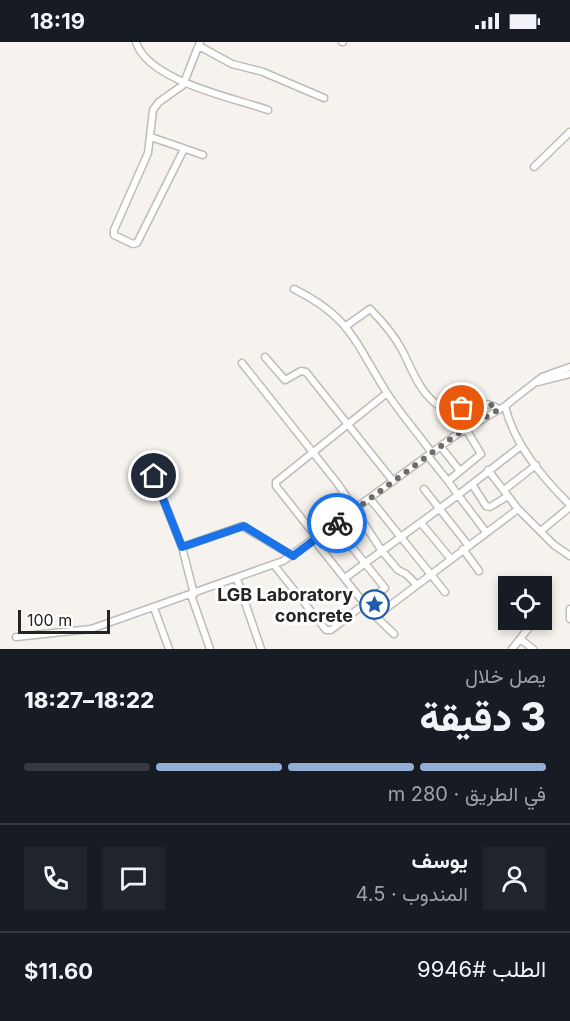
<!DOCTYPE html>
<html lang="ar">
<head>
<meta charset="utf-8">
<style>
  body { margin:0; font-family:Inter,Vazirmatn,sans-serif; background:#20242c; color:#f1f3f6; direction:rtl; height:100vh; display:flex; flex-direction:column; font-size:22px; white-space:nowrap }
  * { box-sizing:border-box; margin:0 }
  p { font-size:20px; color:#9ea1a6 }
  .icon { flex:none; width:33px; height:33px; fill:none; stroke:currentColor; stroke-width:2; stroke-linecap:round; stroke-linejoin:round }
  .map { position:relative; height:607px; overflow:hidden; direction:ltr }
  .panel { display:flex; flex-direction:column; background:#171b24; flex:1 }
  .panel>* { flex:none }
  .tools { position:absolute; left:498px; top:534px; display:grid; gap:12px }
  .tools a { display:grid; place-items:center; width:54px; height:54px; border-radius:0px; background:#171b24; box-shadow:0 3px 9px #0003; font-size:30px }
  .scale { position:absolute; left:18px; bottom:15px; width:92px; box-sizing:border-box; padding-left:6px; border:3px solid #252422; border-top:0; font-size:16px; line-height:21px; white-space:nowrap; color:#252422; -webkit-text-stroke:4px #fff; paint-order:stroke }
  .pin { position:absolute; display:grid; place-items:center; width:51px; height:51px; color:#fff; margin:-26px; border:3px solid #fff; border-radius:50%; box-shadow:0 2px 6px #0007 }
  .courier { position:absolute; display:grid; place-items:center; width:60px; height:60px; margin:-30px; border:4px solid #1a73e8; border-radius:50%; background:#fff; color:#222; box-shadow:0 2px 8px #0007 }
  .overview em { font-style:normal; font-weight:800 }
  .overview div { display:flex; flex-direction:column-reverse }
  .overview { display:flex; align-items:center; justify-content:space-between; height:102px; padding:0 24px }
  h1 { font-size:39px; font-weight:800; line-height:45px }
  .bar { display:grid; grid-template-columns:repeat(4,1fr); gap:9px 6px; align-content:center; height:72px; padding:0 24px }
  .bar i { height:8px; border-radius:4px; background:#363941 }
  .bar .selected { background:#93aed5 }
  .bar p { grid-column:span 4 }
  .line { display:flex; align-items:center; gap:15px; padding:0 24px; border-top:2px solid #363941 }
  .line div { flex:1 }
  .round { display:grid; place-items:center; flex:none; width:63px; height:63px; border-radius:0px; background:#20242c }
  .status { display:flex; justify-content:space-between; align-items:center; height:42px; padding:0 30px; background:#171b24; direction:ltr }
  .status svg { height:16px; fill:currentColor }
  .map>svg:first-child { display:block }
</style>
</head>
<body>
<div class="status"><b>18:19</b><svg viewBox="0 0 49 12"><path d="M0 12V9h3v3zM5 12V6h3v6zM10 12V3h3v9zM15 12V0h3v12zM26 1h20v11H26zM47 4h2v5h-2z"/></svg></div>
<div class="map">
<svg width="570" height="607" viewBox="0 0 570 607">
  <rect width="100%" height="100%" fill="#f6f3ee"/>
  <g fill="none" stroke-linecap="round" stroke-linejoin="round">
    <defs>
      <path id="street" d="M136,0C148,39 234,56 268,68
        M342,0H343
        M199,4L232,22L263,30L324,56
        M151,95L203,113
        M184,107L137,201L133,202L114,193V188L148,111L153,68L159,60L183,43L200,0
        M534,125L570,90
        M294,247C350,275 354,298 385,348C399,370 417,390 432,411
        M346,284L370,267C382,279 394,293 402,308C412,327 420,353 441,365C459,374 483,352 499,368
        M265,315L285,338L301,329L306,330L393,439
        M242,321L338,442L382,509L398,528L406,532L416,542
        M538,340L570,332
        M505,364C514,402 542,435 570,463
        M441,405L460,429
        M428,414L448,439
        M488,428L518,467
        M154,434L182,505L194,552
        M472,442L486,464L490,465L508,454
        M424,447L468,503
        M504,448L536,423
        M371,458L445,550
        M421,481L450,516
        M542,488L570,465
        M486,490L458,453L521,404
        M318,497L276,444V440L387,351
        M315,499L371,570L394,592
        M182,505L242,484L293,514
        M463,507L479,529
        M274,523L326,588H331L385,546L335,484
        M345,536L458,453L448,439L481,412L466,387
        M237,537L261,607
        M191,553L210,607
        M154,566L169,607
        M570,567V577
        M376,574L518,467L554,503L570,514
        M16,595L91,587L283,519L456,393L505,364L542,335L570,325
        M520,597L533,607
        M512,607L535,578"/>
    </defs>
    <use href="#street" stroke="#bfbbb6" stroke-width="9"/>
    <use href="#street" stroke="#fff" stroke-width="6"/>
  </g>
  <g fill="none" stroke-linecap="round" stroke-linejoin="round">
    <path stroke="#6e6c69" stroke-width="6" stroke-dasharray="0 10.8" d="M337,481L456,393L498,368C489,357 475,364 462,366"/>
    <path stroke="#1a73e8" stroke-width="8" d="M154,434L182,505L244,484L293,514L337,481"/>
  </g>
  <defs>
    <symbol id="sight-ring" viewBox="-11 -11 22 22"><circle r="9.5" fill="#fff" stroke="#205aac" stroke-width="1.5"/><path d="M0-6L1.8-2.2L6-1.7L2.9 1.2L3.7 5.4L0 3.3L-3.7 5.4L-2.9 1.2L-6-1.7L-1.8-2.2Z" fill="#205aac"/></symbol>
  </defs>
  <g fill-rule="evenodd">
    <use href="#sight-ring" x="358" y="546" width="33" height="33"/>
  </g>
  <g text-anchor="middle" stroke-width="6" stroke-linejoin="round" paint-order="stroke">
    <g font-size="18" font-weight="bold" fill="#252422" stroke="#fff" text-anchor="end">
      <text x="353" y="559">LGB Laboratory<tspan x="353" dy="21">concrete</tspan></text>
    </g>
  </g>
</svg>
<div class="tools">
<a><svg class="icon" aria-label="locate" viewBox="0 0 24 24"><circle cx="12" cy="12" r="6"/><path d="M12 2v4M12 18v4M2 12h4M18 12h4"/></svg></a>
</div>
<div class="scale">100 m</div>
<div class="pin" style="left:462px;top:366px;background:#ea580c"><svg class="icon" aria-label="bag" viewBox="0 0 24 24"><path d="M5 8h14l-1 12H6zM9 8a3 3 0 0 1 6 0"/></svg></div>
<div class="pin" style="left:154px;top:434px;background:#1f2937"><svg class="icon" aria-label="home" viewBox="0 0 24 24"><path d="M3 11l9-7 9 7M6 9v11h12V9"/></svg></div>
<div class="courier" style="left:337px;top:481px"><svg class="icon" aria-label="bike" viewBox="0 0 24 24"><circle cx="6" cy="16" r="4"/><circle cx="18" cy="16" r="4"/><path d="M6 16l4-8h5l3 8M10 8l3 8H6M13 5h3"/></svg></div>
</div>
<section class="panel">
<div class="overview"><div><h1>3 دقيقة</h1><p>يصل خلال</p></div><em>18:22–18:27</em></div>
<div class="bar"><i class="selected"></i><i class="selected"></i><i class="selected"></i><i></i><p>في الطريق · 280 m</p></div>
<div class="line" style="height:108px"><a class="round"><svg class="icon" aria-label="person" viewBox="0 0 24 24"><circle cx="12" cy="8" r="4"/><path d="M4 21q1-7 8-7t8 7"/></svg></a><div><b>يوسف</b><p>المندوب · 4.5</p></div><a class="round"><svg class="icon" aria-label="chat" viewBox="0 0 24 24"><path d="M4 5h16v11H9l-5 4z"/></svg></a><a class="round"><svg class="icon" aria-label="phone" viewBox="0 0 24 24"><path d="M5 4h4l2 5-3 2q2 4 5 5l2-3 5 2v4C11 20 4 13 5 4z"/></svg></a></div>
<div class="line" style="height:78px"><div>الطلب #9946</div><b>$11.60</b></div>
</section>
</body>
</html>
